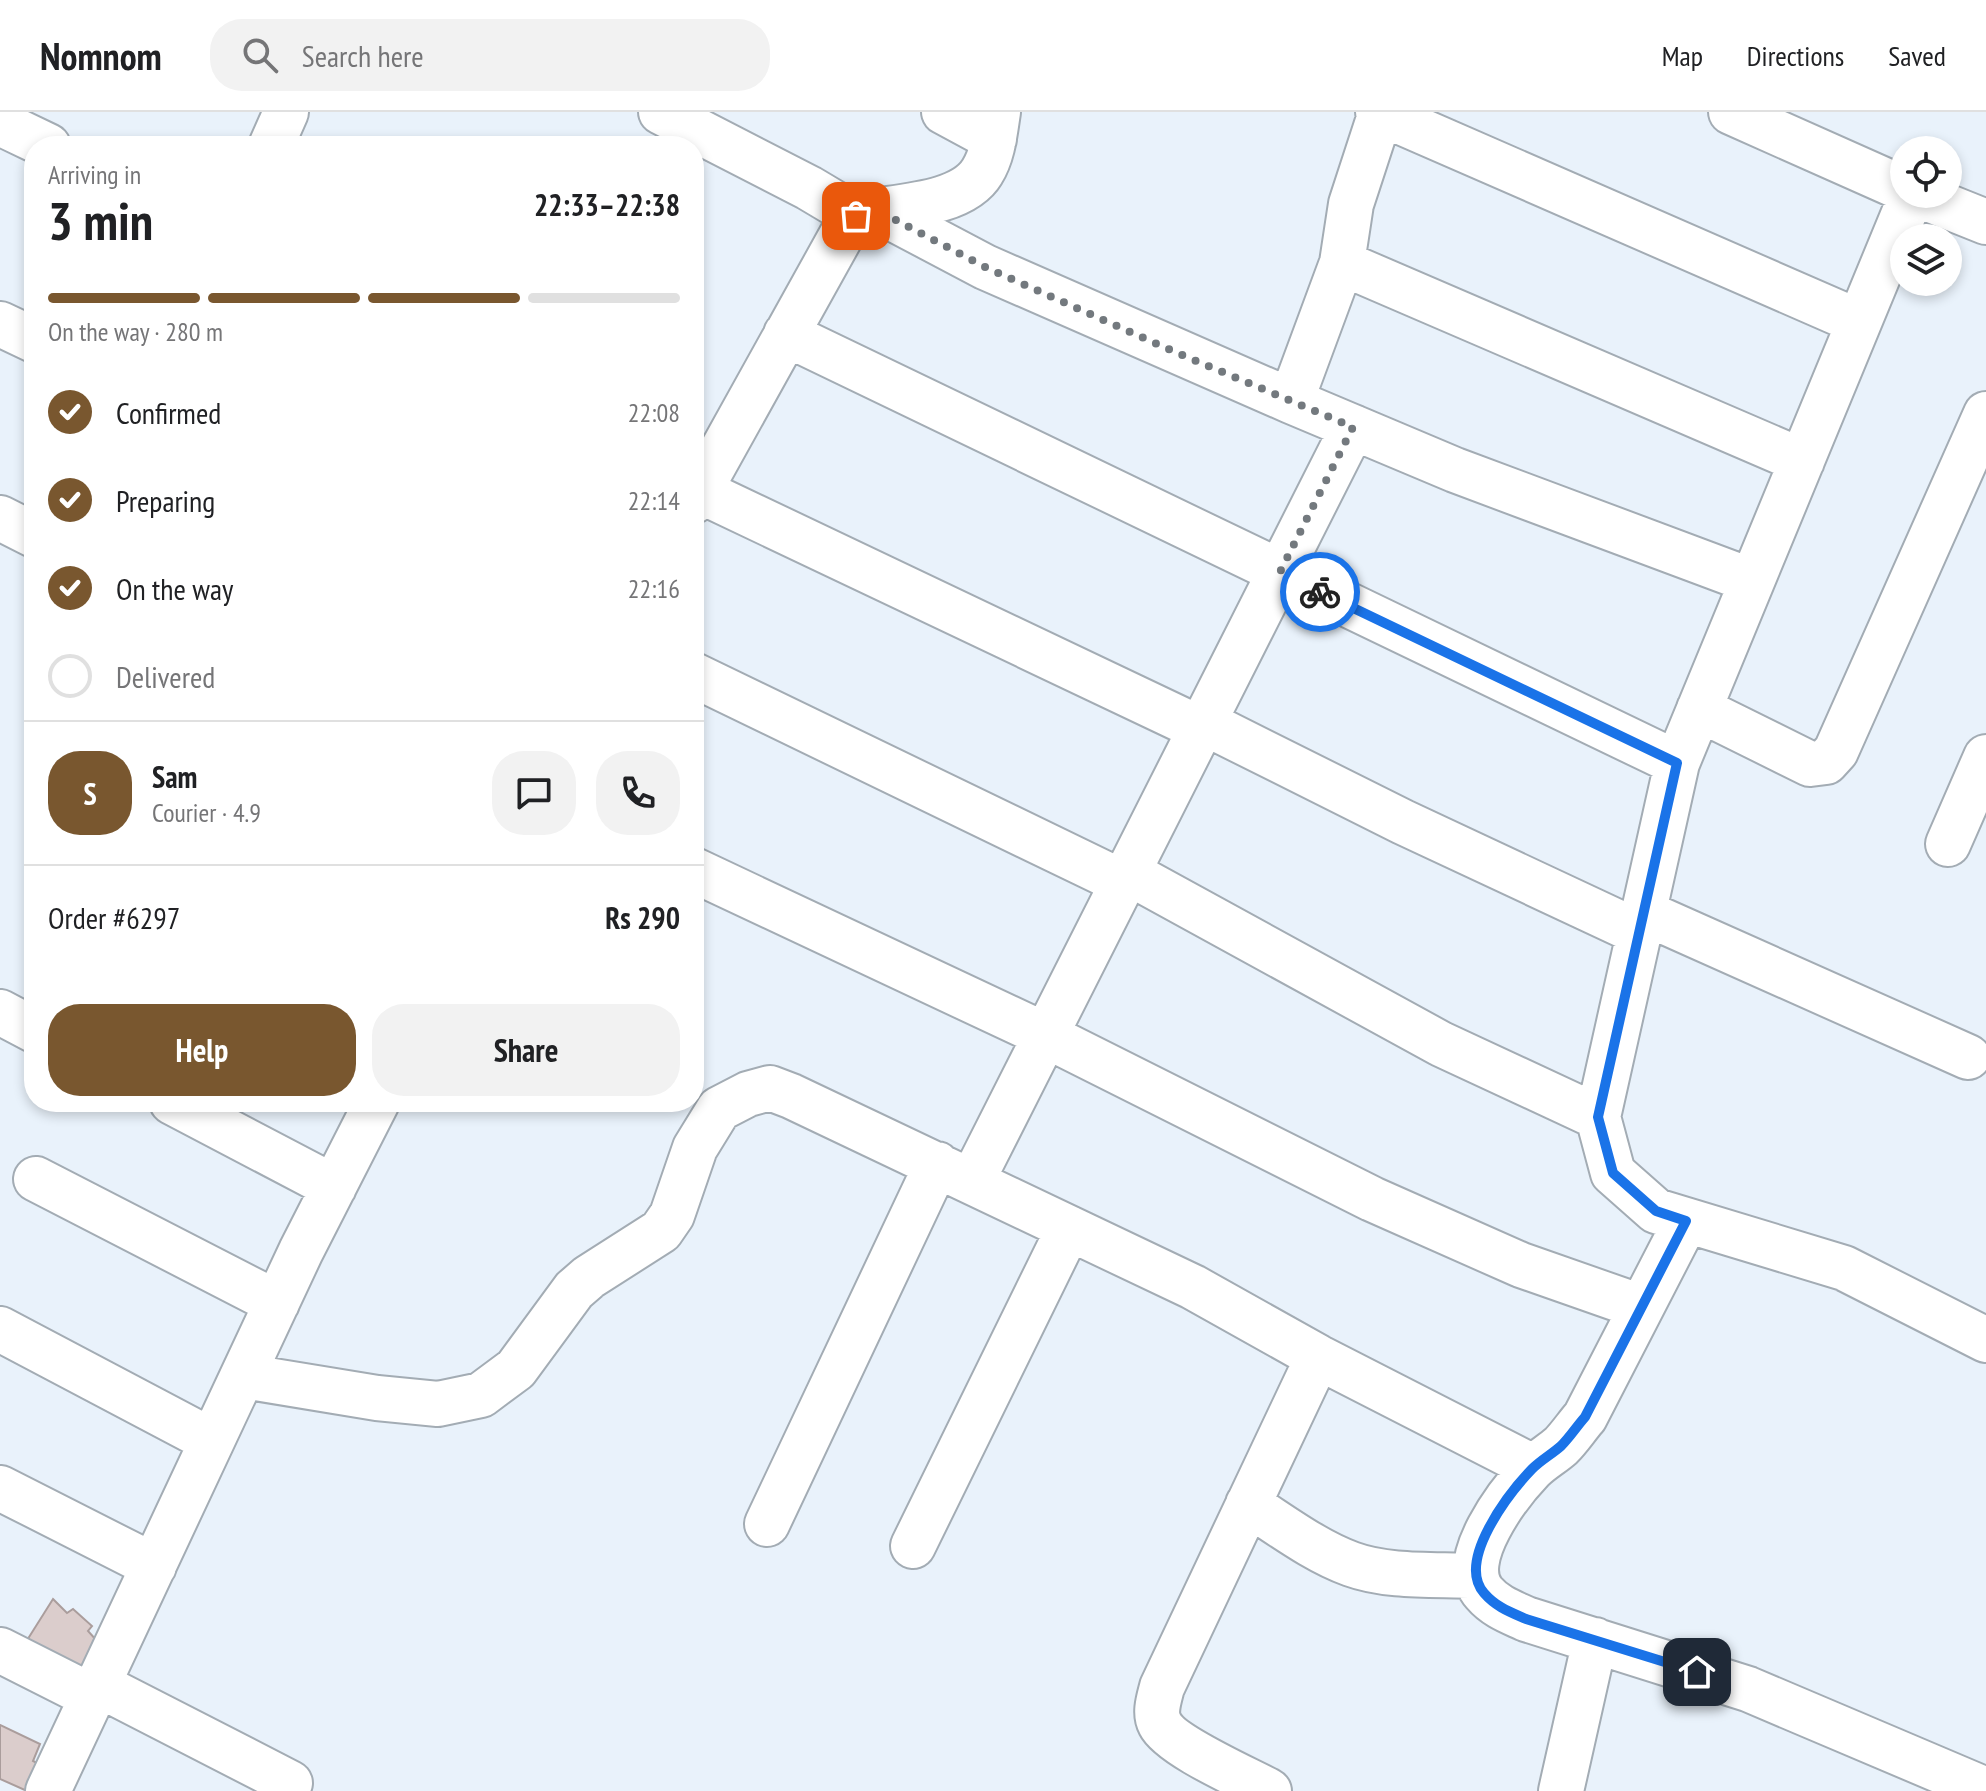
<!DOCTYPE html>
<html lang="en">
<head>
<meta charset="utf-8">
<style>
  body { margin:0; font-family:"PT Sans Narrow",sans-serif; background:#f2f2f2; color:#202124; height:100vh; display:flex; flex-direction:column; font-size:30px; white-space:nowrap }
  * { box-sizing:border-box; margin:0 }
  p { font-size:26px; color:#757577 }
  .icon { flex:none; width:44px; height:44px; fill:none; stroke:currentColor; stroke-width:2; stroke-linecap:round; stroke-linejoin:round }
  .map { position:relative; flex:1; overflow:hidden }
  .panel { position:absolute; left:24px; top:24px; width:680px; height:976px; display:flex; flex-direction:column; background:#fff; border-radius:32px; box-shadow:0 4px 12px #0003 }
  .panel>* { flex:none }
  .tools { position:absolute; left:1890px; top:24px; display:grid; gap:16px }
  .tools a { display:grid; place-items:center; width:72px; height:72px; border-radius:50%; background:#fff; box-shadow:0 4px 12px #0003; font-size:40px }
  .pin { position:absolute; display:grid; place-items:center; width:68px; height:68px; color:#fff; margin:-34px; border-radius:16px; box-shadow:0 4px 12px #0006 }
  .courier { position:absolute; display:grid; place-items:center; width:80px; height:80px; margin:-40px; border:6px solid #1a73e8; border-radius:50%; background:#fff; color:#222; box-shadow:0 2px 10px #0007 }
  .headline em { font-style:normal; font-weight:700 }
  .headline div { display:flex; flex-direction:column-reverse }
  .headline { display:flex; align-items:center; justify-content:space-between; height:136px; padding:0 24px }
  h1 { font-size:52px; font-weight:700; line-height:60px }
  .bar { display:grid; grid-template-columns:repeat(4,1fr); gap:12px 8px; align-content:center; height:96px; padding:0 24px }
  .bar i { height:10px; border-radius:6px; background:#e0e0e0 }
  .bar .on { background:#79572f }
  .bar p { grid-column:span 4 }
  .line { display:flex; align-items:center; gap:20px; padding:0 24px; border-top:2px solid #e0e0e0 }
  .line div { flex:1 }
  .round { display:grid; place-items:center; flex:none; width:84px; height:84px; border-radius:32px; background:#f2f2f2 }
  ol { padding:0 24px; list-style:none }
  li { display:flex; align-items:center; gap:24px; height:88px }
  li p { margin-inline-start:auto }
  li .icon { padding:8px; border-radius:50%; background:#79572f; color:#fff; stroke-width:4 }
  li:last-child { color:#757577 }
  li i { width:44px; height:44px; border:4px solid #e0e0e0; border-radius:50% }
  .action { display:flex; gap:16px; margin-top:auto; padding:16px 24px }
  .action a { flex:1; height:92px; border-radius:32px; background:#79572f; color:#fff; font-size:32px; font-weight:700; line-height:92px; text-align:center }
  .action a+a { background:#f2f2f2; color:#202124 }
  header { display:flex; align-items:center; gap:48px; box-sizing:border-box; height:112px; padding:0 40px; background:#fff; border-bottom:2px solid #e0e0e0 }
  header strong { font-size:38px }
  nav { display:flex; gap:44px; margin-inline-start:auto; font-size:28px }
  .search { width:560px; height:72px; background:#f2f2f2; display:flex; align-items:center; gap:20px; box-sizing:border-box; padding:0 28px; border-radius:32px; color:#757577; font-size:30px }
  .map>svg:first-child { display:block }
</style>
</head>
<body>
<header>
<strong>Nomnom</strong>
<div class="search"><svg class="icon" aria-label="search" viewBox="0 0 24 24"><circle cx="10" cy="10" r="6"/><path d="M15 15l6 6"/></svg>Search here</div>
<nav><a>Map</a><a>Directions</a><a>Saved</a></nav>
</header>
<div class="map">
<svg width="1986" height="1679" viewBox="0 0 1986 1679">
  <rect width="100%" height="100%" fill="#e9f2fb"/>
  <path fill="#dbcdcc" stroke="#aa9d9c" stroke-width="2" d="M53,1487L67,1501L73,1497L92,1514L88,1519L97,1529L83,1563L24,1533Z
    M0,1613L40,1632L33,1649L39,1652L27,1679L0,1667Z"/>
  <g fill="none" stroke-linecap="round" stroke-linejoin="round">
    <defs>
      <path id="minor" d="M661,0L809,76L856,104
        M944,0L994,27
        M1378,0L1859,210
        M1731,0L1904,77
        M0,11L48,34
        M271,34L286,0
        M1912,82L1677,651L1598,1005L1613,1061L1656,1099L1844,1156L1986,1228
        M1916,82L1986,110
        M877,98L985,155L1291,289L1455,358L1752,469
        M1342,151L1802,349
        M0,212L34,228
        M786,222L1677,651
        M1291,289L1342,151L1351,92L1381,0
        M694,376L1201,617
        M694,389L850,108L862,101C898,94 962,93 982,60C993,43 995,19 998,0
        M0,406L34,423
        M694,563L1124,771
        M1699,597L1810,652L1826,650L1836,639L1986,302
        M1205,611L1403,710L1638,820
        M1948,732L1986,645
        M694,758L1045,923L1372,1087L1521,1153L1641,1195
        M1129,761L1441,932L1598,1005
        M1643,800L1968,945
        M0,900L34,918
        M172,990L334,1075
        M36,1067L277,1191
        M972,1069L1353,315
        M1686,1109L1585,1305C1577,1314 1570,1325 1561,1334C1552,1342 1541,1348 1532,1357C1509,1381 1456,1449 1484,1481C1496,1495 1511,1500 1526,1507L1748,1577L1986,1678
        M0,1217L212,1329
        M243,1264L377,1286L438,1292L481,1283L516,1257L574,1178L589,1165L661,1119L672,1103L695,1036L719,997L748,982L770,976L791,984L1193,1175L1318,1245L1533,1355
        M0,1376L154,1454
        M1248,1392C1281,1413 1315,1439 1351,1452C1389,1466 1436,1462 1476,1464
        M767,1412L937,1052
        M913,1434L1069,1116
        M0,1538L93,1585
        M99,1573L290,1671
        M48,1679L301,1139L377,990
        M1269,1679C1245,1666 1171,1634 1160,1612C1154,1601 1159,1587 1162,1575L1318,1245
        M1561,1679L1595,1528"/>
    </defs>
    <use href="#minor" stroke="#a3acb4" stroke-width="48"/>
    <use href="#minor" stroke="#fff" stroke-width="44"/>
  </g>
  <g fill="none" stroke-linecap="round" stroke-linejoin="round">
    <path stroke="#73797e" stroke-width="8" stroke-dasharray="0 14.4" d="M856,104L877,98L985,155L1175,240L1353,315L1280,460L1320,480"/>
    <path stroke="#1a73e8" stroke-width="10" d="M1320,480L1677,651L1598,1005L1613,1061L1656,1099L1686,1109L1585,1305C1577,1314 1570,1325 1561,1334C1552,1342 1541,1348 1532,1357C1509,1381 1456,1449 1484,1481C1496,1495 1510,1500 1526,1507L1697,1560"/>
  </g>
</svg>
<div class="tools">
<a><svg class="icon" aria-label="locate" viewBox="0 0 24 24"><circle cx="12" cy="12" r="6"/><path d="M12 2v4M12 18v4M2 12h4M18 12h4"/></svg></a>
<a><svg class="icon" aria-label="layers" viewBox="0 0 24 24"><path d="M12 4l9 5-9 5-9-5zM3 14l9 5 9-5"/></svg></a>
</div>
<div class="pin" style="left:856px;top:104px;background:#ea580c"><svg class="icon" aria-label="bag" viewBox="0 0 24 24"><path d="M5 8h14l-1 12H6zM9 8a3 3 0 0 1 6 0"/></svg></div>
<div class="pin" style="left:1697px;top:1560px;background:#1f2937"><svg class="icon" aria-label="home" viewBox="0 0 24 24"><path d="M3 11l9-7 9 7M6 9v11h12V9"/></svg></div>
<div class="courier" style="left:1320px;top:480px"><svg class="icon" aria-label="bike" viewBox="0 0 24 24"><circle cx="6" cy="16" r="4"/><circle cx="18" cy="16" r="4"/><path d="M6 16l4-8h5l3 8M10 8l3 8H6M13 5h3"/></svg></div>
<section class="panel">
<div class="headline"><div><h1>3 min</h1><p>Arriving in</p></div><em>22:33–22:38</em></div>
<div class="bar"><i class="on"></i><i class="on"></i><i class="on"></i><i></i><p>On the way · 280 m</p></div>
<ol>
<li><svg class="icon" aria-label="check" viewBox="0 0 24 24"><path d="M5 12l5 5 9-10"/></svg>Confirmed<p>22:08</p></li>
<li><svg class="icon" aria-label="check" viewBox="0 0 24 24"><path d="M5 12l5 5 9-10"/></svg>Preparing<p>22:14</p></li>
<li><svg class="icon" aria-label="check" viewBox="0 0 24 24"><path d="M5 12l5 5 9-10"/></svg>On the way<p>22:16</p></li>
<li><i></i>Delivered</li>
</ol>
<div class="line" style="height:144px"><b class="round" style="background:#79572f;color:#fff">S</b><div><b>Sam</b><p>Courier · 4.9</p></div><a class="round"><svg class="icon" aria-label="chat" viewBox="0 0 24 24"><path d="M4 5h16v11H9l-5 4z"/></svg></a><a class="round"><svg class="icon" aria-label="phone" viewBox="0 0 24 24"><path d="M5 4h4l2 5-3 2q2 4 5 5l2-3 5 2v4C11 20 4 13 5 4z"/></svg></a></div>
<div class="line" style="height:104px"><div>Order #6297</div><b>Rs 290</b></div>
<div class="action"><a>Help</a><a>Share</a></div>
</section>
</div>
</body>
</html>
